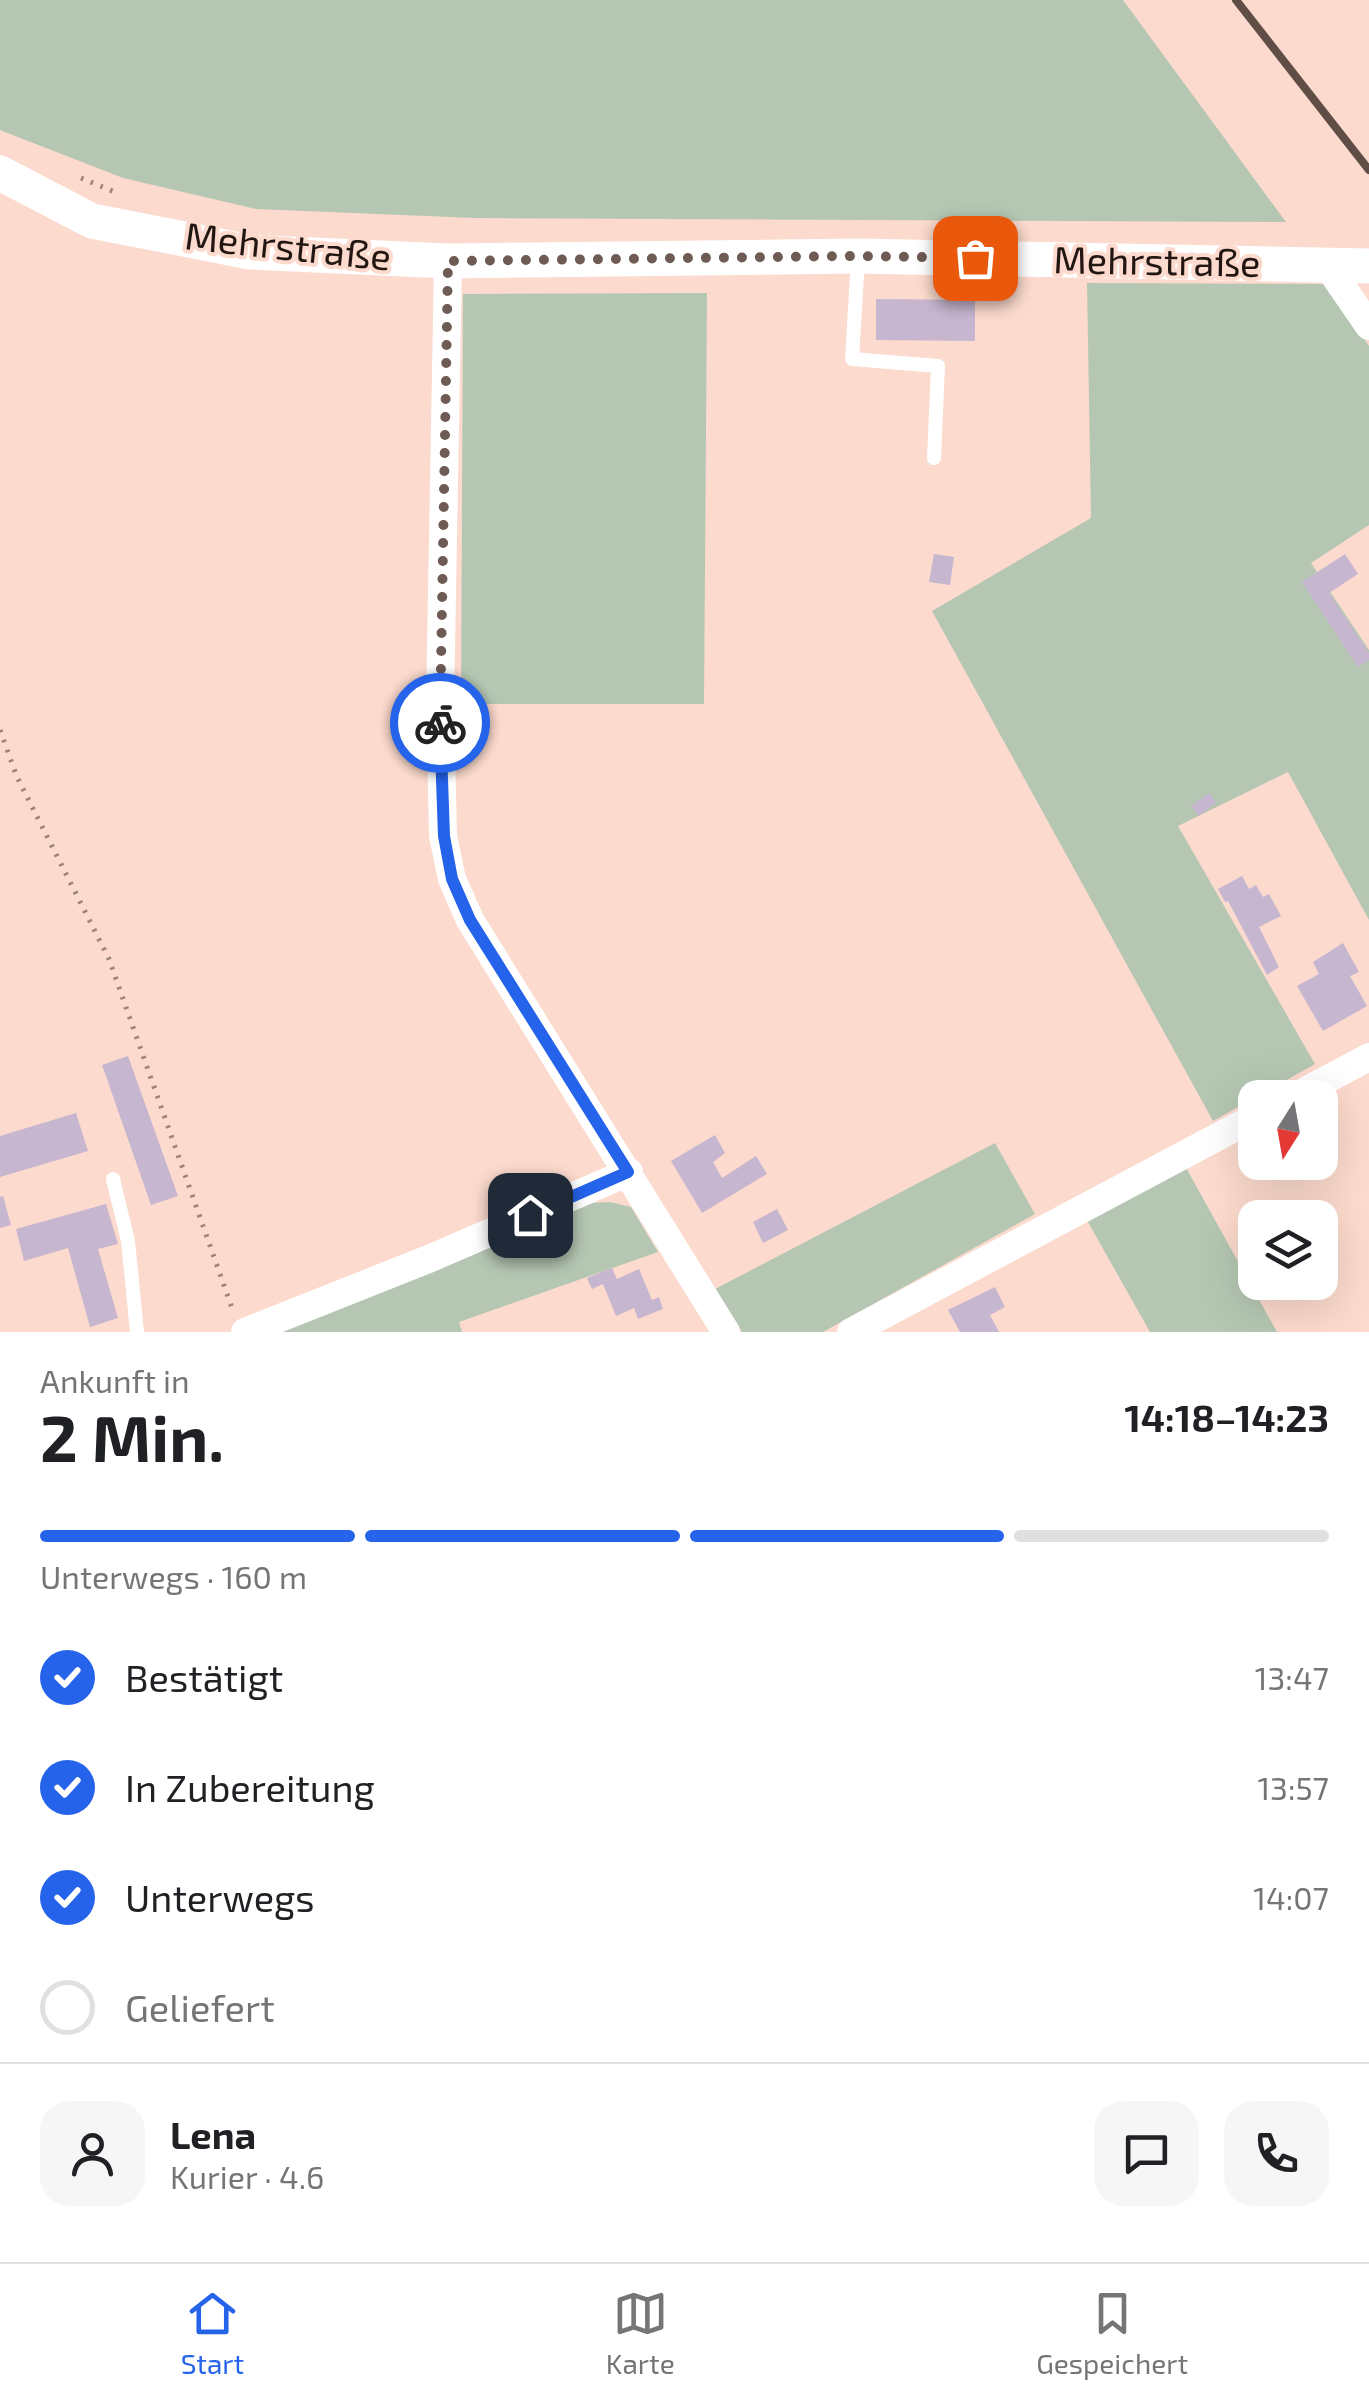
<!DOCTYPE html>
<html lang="de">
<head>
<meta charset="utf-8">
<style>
  body { margin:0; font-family:"Exo 2",sans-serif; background:#f6f6f6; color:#202124; height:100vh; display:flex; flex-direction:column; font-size:38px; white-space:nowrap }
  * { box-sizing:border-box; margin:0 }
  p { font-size:32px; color:#757577 }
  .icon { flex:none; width:55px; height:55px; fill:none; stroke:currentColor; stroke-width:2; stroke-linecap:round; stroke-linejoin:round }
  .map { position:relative; height:1332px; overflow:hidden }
  .side { display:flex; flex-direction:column; background:#fff; flex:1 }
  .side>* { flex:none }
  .needle { width:65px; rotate:191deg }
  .tools { position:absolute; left:1238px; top:1080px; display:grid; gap:20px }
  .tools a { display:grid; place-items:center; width:100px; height:100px; border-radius:20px; background:#fff; box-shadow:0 10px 40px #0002; font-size:50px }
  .pin { position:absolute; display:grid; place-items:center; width:85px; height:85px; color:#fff; margin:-42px; border-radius:20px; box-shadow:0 5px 15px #0006 }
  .courier { position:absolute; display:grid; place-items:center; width:100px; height:100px; margin:-50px; border:8px solid #2563eb; border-radius:50%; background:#fff; color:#222; box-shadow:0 2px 12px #0007 }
  .head em { font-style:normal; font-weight:700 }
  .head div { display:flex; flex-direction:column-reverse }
  .head { display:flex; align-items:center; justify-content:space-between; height:170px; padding:0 40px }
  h1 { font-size:65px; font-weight:700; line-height:75px }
  .bar { display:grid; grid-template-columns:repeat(4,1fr); gap:15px 10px; align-content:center; height:120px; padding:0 40px }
  .bar i { height:12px; border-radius:8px; background:#e0e0e0 }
  .bar .selected { background:#2563eb }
  .bar p { grid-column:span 4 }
  .line { display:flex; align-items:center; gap:25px; padding:0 40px; border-top:2px solid #e0e0e0 }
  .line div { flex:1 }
  .round { display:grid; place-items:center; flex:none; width:105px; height:105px; border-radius:30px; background:#f6f6f6 }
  ol { padding:0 40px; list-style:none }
  li { display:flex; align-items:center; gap:30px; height:110px }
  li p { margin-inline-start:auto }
  li .icon { padding:10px; border-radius:50%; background:#2563eb; color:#fff; stroke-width:4 }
  li:last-child { color:#757577 }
  li i { width:55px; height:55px; border:5px solid #e0e0e0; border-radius:50% }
  .dock { display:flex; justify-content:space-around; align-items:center; height:140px; border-top:2px solid #e0e0e0; background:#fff; font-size:28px; color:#757577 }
  .dock a { display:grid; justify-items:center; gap:5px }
  .dock .selected { color:#2563eb }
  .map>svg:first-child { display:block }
</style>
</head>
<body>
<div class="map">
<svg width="1369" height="1332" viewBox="0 0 1369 1332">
  <rect width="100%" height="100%" fill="#fcdacd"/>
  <path fill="#b5c7b3" d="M0,0H1123L1286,222L475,218L256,209L123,178L0,130Z
    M1087,283L1326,284L1369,346V525L1311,563L1369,650V920L1288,772L1178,826L1315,1064L1213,1121L932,611L1091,518Z
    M707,293L704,704H461L463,294Z
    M995,1143L1035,1214L823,1332H742L715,1289Z
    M1184,1164L1277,1332H1150L1084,1215Z
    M610,1202L631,1207L658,1252L459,1322L462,1332H268L592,1203Z"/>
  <path fill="#c7b6d0" d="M876,299L975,300V341L876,340Z
    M934,554L954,557L950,585L929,582Z
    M1345,554L1358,574L1329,593L1369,653V660L1358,667L1302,582Z
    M1210,793L1216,803L1198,816L1191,806Z
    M1242,876L1249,889L1256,885L1263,897L1269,894L1281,916L1259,927L1279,967L1267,975L1228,901L1225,902L1218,889Z
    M1343,943L1359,972L1350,976L1367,1006L1323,1031L1297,986L1319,974L1313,962Z
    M128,1056L178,1196L151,1205L102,1065Z
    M76,1113L88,1151L0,1177V1136Z
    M715,1135L725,1153L713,1162L722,1178L756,1156L767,1174L702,1213L671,1161Z
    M3,1196L11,1225L0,1228V1197Z
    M106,1204L118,1244L98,1249L118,1318L90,1327L68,1248L24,1261L16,1229Z
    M777,1209L788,1230L763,1243L753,1222Z
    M612,1268L617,1279L639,1269L652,1300L659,1297L663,1309L638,1319L634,1308L616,1316L603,1284L592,1289L587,1278Z
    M995,1287L1005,1307L990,1315L999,1332H960L948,1310Z"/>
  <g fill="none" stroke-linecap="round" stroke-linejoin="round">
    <path stroke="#9c847b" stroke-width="5" stroke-dasharray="2.5 8" stroke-linecap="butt" d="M81,178L117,193
      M0,730L17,777L109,959L233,1311"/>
    <path stroke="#fff" stroke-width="14" d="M858,258L852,359L938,366L934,458
      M113,1179L128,1241L137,1332"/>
    <path stroke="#fff" stroke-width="28" d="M448,261L440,704L443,836L452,879L470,920L726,1332
      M1327,265L1369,326
      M1292,1098L1369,1057
      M245,1332L431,1258L629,1172
      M851,1332L1255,1117"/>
    <path stroke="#fff" stroke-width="35" d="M0,173L92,221L250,252L448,261L858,256L1369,266"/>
    <path stroke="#5f4d46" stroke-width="8" d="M1236,0L1369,170"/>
  </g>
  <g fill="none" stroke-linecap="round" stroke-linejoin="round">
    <path stroke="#6e5b53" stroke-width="10" stroke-dasharray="0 18" d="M440,723L448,261L858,256L975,258"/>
    <path stroke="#2563eb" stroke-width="12" d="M440,723L444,836L452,879L470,920L628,1172L530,1215"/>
  </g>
  <g text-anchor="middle" stroke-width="8" stroke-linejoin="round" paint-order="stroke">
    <g font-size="38" fill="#221612" stroke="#fcdacd">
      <text transform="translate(288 247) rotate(6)" y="13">Mehrstraße</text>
      <text transform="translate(1157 262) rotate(1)" y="13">Mehrstraße</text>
    </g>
  </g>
</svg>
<div class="tools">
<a><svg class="needle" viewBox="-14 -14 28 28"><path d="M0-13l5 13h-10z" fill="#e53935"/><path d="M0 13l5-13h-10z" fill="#757577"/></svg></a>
<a><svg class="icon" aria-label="layers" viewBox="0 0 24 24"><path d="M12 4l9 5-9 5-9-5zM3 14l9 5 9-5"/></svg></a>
</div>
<div class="pin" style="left:975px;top:258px;background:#ea580c"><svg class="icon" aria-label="bag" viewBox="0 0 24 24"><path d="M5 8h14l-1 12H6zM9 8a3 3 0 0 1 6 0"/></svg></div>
<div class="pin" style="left:530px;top:1215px;background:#1f2937"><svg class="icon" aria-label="home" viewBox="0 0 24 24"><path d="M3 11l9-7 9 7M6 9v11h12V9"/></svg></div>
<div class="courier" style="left:440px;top:723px"><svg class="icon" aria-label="bike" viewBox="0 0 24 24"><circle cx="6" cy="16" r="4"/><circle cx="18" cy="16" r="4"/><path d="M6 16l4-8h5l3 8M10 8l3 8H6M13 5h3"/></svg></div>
</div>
<section class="side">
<div class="head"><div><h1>2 Min.</h1><p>Ankunft in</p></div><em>14:18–14:23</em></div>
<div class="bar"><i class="selected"></i><i class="selected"></i><i class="selected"></i><i></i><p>Unterwegs · 160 m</p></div>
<ol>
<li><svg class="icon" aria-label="check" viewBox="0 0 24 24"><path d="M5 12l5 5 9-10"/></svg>Bestätigt<p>13:47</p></li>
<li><svg class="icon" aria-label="check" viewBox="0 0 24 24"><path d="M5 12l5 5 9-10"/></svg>In Zubereitung<p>13:57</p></li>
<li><svg class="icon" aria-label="check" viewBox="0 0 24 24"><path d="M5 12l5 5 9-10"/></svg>Unterwegs<p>14:07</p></li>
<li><i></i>Geliefert</li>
</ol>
<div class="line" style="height:180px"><a class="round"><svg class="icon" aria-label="person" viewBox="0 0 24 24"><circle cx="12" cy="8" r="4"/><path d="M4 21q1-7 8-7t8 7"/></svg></a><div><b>Lena</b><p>Kurier · 4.6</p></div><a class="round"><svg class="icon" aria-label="chat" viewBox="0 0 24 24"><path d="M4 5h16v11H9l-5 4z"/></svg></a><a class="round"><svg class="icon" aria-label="phone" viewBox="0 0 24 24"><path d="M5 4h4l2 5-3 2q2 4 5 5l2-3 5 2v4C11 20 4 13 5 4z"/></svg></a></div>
</section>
<nav class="dock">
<a class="selected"><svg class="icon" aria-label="home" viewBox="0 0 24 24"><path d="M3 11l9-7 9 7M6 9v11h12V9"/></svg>Start</a>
<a><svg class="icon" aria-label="map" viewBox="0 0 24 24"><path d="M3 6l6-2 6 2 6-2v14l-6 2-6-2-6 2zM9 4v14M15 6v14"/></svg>Karte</a>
<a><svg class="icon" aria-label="saved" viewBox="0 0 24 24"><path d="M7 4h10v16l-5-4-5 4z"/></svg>Gespeichert</a>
</nav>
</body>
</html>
